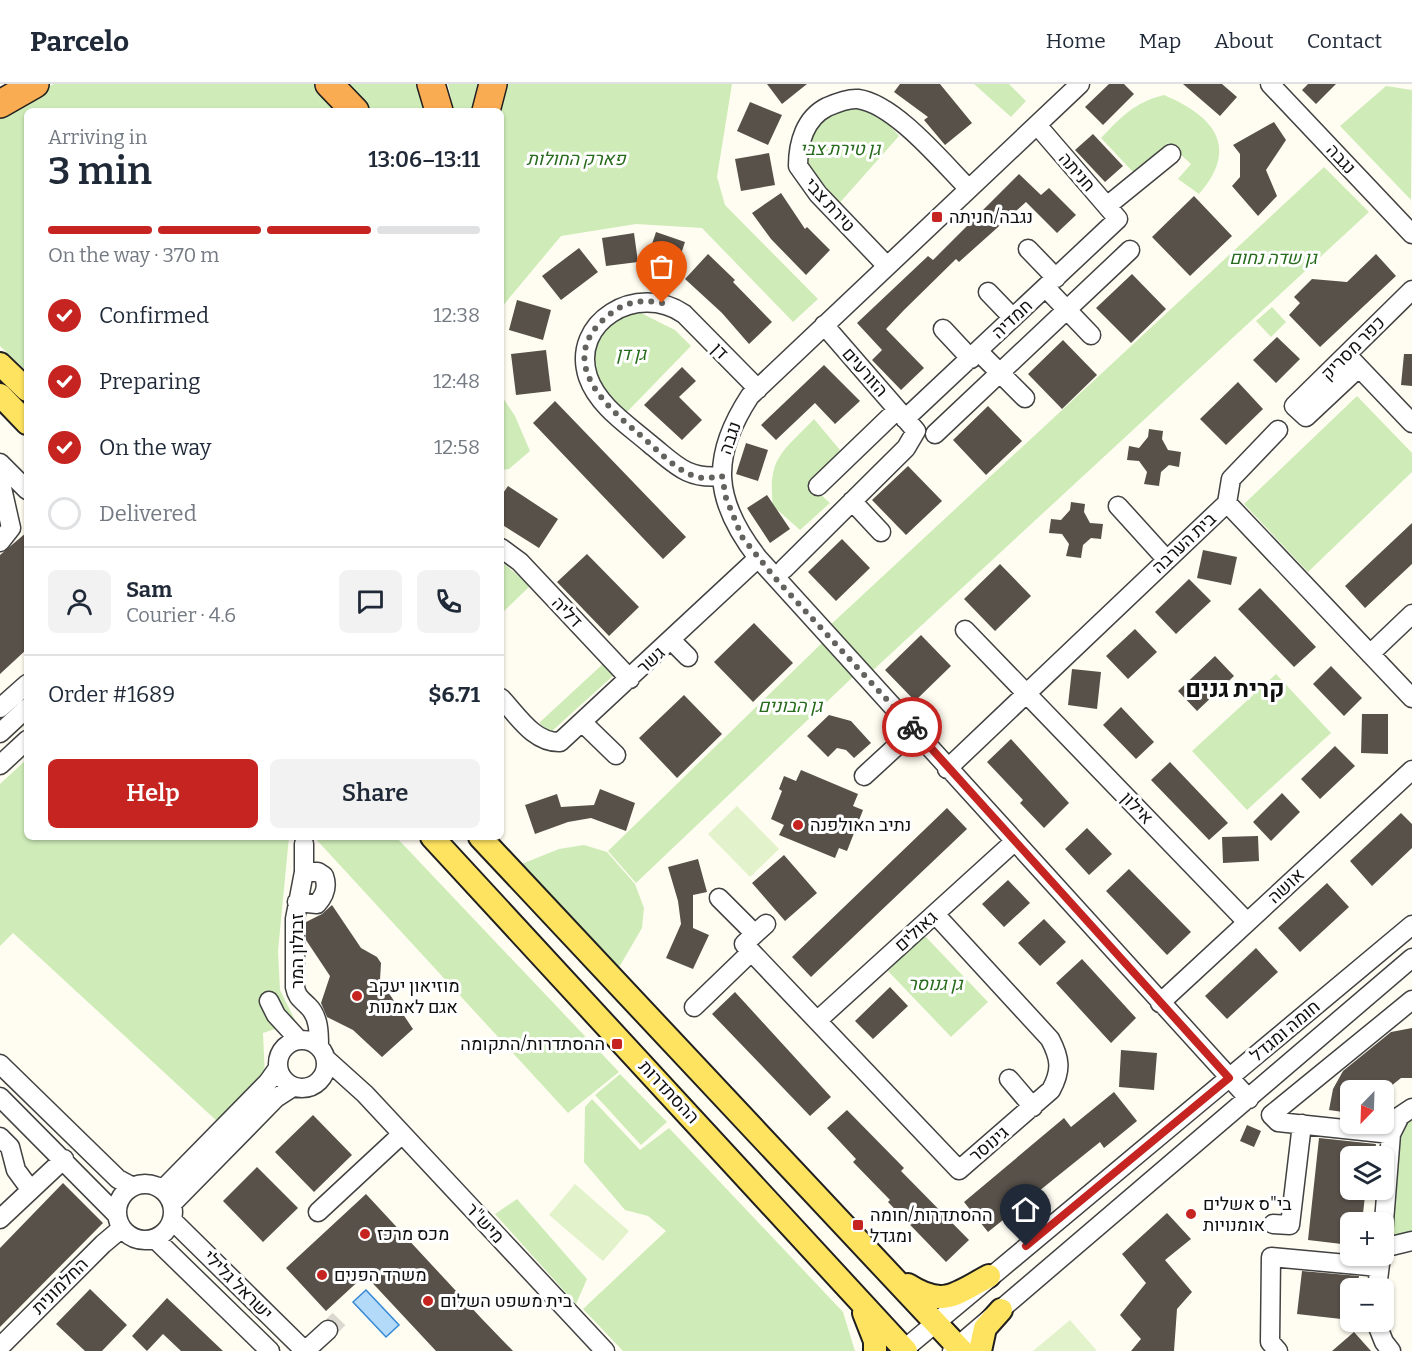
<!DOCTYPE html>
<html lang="en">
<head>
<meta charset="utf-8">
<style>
  body { margin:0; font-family:Bitter,Heebo,serif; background:#f2f2f3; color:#1f2937; height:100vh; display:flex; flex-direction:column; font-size:22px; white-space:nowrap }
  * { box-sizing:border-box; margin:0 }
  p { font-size:20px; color:#747a83 }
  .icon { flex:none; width:33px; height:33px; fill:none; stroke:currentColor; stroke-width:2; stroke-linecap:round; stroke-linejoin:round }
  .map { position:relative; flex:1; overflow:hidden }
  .sheet { position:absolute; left:24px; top:24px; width:480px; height:732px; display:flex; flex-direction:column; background:#fff; border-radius:9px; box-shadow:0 2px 4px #0004 }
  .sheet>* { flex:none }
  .needle { width:39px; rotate:203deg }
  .controls { position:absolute; left:1340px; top:996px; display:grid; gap:12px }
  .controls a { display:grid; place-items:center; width:54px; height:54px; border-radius:9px; background:#fff; box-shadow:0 2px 4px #0004; font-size:30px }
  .pin { position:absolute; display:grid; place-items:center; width:51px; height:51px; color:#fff; margin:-62px -26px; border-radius:50% 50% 50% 0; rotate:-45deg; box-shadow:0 0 6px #0007 }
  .pin .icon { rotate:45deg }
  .courier { position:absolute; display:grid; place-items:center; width:60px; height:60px; margin:-30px; border:4px solid #c62420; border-radius:50%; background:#fff; color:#222; box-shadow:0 2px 8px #0007 }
  .summary em { font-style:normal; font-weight:600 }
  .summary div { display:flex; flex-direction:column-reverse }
  .summary { display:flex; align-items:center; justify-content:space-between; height:102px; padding:0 24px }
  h1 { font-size:39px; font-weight:600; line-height:45px }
  .bar { display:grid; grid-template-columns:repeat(4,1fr); gap:9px 6px; align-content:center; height:72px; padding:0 24px }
  .bar i { height:8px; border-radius:4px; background:#e0e1e3 }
  .bar .active { background:#c62420 }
  .bar p { grid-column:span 4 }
  .line { display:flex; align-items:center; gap:15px; padding:0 24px; border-top:2px solid #e0e1e3 }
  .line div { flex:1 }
  .round { display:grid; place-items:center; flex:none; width:63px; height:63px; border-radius:9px; background:#f2f2f3 }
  ol { padding:0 24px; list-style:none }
  li { display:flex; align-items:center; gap:18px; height:66px }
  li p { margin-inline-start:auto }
  li .icon { padding:6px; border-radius:50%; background:#c62420; color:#fff; stroke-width:4 }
  li:last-child { color:#747a83 }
  li i { width:33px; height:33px; border:3px solid #e0e1e3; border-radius:50% }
  .button { display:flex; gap:12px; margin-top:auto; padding:12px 24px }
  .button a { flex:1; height:69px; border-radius:9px; background:#c62420; color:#fff; font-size:24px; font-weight:600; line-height:69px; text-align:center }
  .button a+a { background:#f2f2f3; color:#1f2937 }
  header { display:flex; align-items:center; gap:36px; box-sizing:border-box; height:84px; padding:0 30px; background:#fff; border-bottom:2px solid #e0e1e3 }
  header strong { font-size:28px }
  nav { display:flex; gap:33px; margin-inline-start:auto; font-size:21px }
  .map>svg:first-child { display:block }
</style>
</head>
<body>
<header>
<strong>Parcelo</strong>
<nav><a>Home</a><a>Map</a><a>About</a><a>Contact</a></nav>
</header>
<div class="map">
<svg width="1412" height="1267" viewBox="0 0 1412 1267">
  <rect width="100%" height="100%" fill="#fffdf1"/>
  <path fill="#cfecb8" d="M54,0H327L355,27H27V288L0,262V27L31,9Z
    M342,0H420L427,27H366Z
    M448,0H482L476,27H454Z
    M500,0H732L717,93L725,121L818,215L793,238L702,144L636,140L561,152L501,224V27H493Z
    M974,0H1009L1026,17L1011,33Z
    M1386,2L1412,6L1411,116L1340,42Z
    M1164,11C1214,32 1240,63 1199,110L1178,95L1191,80L1168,59L1133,88L1101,54C1121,33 1135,18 1164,11Z
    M840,23C871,23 880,29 899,52L836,123L812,97L803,68L818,35Z
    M1324,83L1369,128L870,589L827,544Z
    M1272,223L1286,238L1271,253L1256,237Z
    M641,229L675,246L691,262L624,331C617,324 605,316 601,307C583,266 596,234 641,229Z
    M501,311L515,332L530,367L509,385L501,386Z
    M1357,312L1412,369V388L1308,488L1244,420Z
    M814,335L840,366L810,401L830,419L800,446L773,422C767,373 783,368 814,335Z
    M501,477L530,502L501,530Z
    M823,558L854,592L636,799L608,767Z
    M605,578L615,590L551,648L539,639Z
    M1276,590L1331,649L1247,726L1192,667Z
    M27,675V753H289L278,867L280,906L296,938L263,949L265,994L219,1039L13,849L0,862V700Z
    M314,753H396L619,988L568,1029Z
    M584,761L607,768L635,800L644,824L642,844L614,892L514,783L559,765Z
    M924,851L988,918L951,953L888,887Z
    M620,990L667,1038L641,1061L595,1011Z
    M592,1015L640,1066L669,1044L843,1228L855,1267H623L583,1225L666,1147L648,1132L625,1126L584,1078L585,1023Z
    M1412,1034V1150L1390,1155L1398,1053L1404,1039Z
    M517,1115L587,1195L576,1220L495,1130Z"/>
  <path fill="#e2f2ca" d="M737,722L779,765L750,793L708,750Z
    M575,1100L629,1147L603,1177L549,1131Z
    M1070,1236L1097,1267H1033Z"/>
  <path fill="#b3daf9" stroke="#3689d4" stroke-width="1.5" d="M366,1206L399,1241L386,1253L353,1218Z"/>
  <path fill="#58514a" d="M767,0H807L782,20Z
    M900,0H940L972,39L945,61L924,36L928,33L894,8Z
    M1109,0H1124L1134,10L1103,41L1085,23Z
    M1183,0H1222L1237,13L1220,32Z
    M1308,0H1336L1316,20L1302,6Z
    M750,18L782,31L768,61L737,47Z
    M1274,38L1286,56L1266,86L1277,112L1258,132L1232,102L1240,93V70L1233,61Z
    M1093,50L1123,82L1105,98L1075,66Z
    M769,69L775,101L741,107L735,75Z
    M1019,90L1041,111L1049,104L1076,131L1057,149L1026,118L959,178L956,175L904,226L886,245L924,284L901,306L872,276L882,266L857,239L928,172L933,176Z
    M781,109L805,145L807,143L830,166L806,191L771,155L752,129Z
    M1194,112L1232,152L1190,192L1152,153Z
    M656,148L685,158L676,185L647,175Z
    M634,149L638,178L606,182L602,154Z
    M579,164L598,188L561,216L542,192Z
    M708,170L735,196L733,198L772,238L749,260L722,229L685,195Z
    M1376,170L1396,192L1320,263L1289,231L1300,219L1294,213L1312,195L1347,198Z
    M1132,190L1166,225L1131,259L1096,224Z
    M517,216L551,226L543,256L509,246Z
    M1277,253L1300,275L1276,299L1253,276Z
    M1063,256L1097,291L1062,325L1028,290Z
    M546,266L551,307L516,311L511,270Z
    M1404,270H1412V302L1401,301Z
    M824,281L860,317L835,340L815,319L776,356L761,341Z
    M682,283L696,297L679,313L702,336L682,356L644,321Z
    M1238,298L1263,325L1226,361L1200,335Z
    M555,317L686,453L663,475L533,339Z
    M988,322L1022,357L986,391L953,356Z
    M1149,345L1163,347L1162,355L1168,366L1181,368L1179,383L1169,381L1161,388L1159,402L1144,400L1147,388L1139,377L1127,376L1129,362L1139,364L1148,353Z
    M746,359L768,366L758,397L736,390Z
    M908,382L942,417L906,451L872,416Z
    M508,402L558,435L539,464L501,440V412Z
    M767,411L790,445L770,459L747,424Z
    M1071,418L1085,420L1084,428L1090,439L1103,440L1101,455L1091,454L1083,461L1081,474L1066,472L1069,460L1062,450L1049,449L1051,435L1061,436L1070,426Z
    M1412,439V480L1365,524L1345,502Z
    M27,448V565L0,590V471Z
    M842,455L870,484L836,517L808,488Z
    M1203,466L1237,473L1231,501L1197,494Z
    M587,470L639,523L609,552L557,498Z
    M1000,480L1031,512L995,547L964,515Z
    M1189,495L1211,517L1176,550L1155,528Z
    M1260,504L1316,563L1294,583L1238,525Z
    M754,539L793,579L753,618L714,578Z
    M1135,545L1157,568L1128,595L1106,572Z
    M921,551L951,582L915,617L885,586Z
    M1215,572L1234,592L1197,627L1178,607Z
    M1331,582L1362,614L1344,632L1313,600Z
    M1072,585L1101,588L1097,625L1068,621Z
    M684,611L722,650L677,694L639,654Z
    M1121,623L1154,658L1136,675L1103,641Z
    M1362,630H1388V670L1361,669Z
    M829,631L851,637L871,659L854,674L846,666L837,664L828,673L807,652Z
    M1011,655L1069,719L1044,744L1020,719L1023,716L987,678Z
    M1335,662L1355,682L1320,715L1301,695Z
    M1170,678L1228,739L1209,756L1151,696Z
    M801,686L858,710L853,722L863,726L847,767L839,764L835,774L779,751L784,741L771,735L782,707L779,705L784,692L796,697Z
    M600,705L635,719L626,747L591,734L568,738L535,750L525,721L557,710L561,723L594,721Z
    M1282,709L1300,728L1271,757L1253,738Z
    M947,724L967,745L811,893L792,873Z
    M1401,729L1412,740V764L1372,802L1350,777Z
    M1087,744L1112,770L1089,791L1065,765Z
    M1258,752L1259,777L1223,779L1222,753Z
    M784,771L817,809L785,837L752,799Z
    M698,775L707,808L693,811V844L709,851L693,885L666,874L681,840L678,817L668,783Z
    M1129,785L1191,848L1167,871L1106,807Z
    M1008,796L1030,819L1004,843L982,820Z
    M1327,799L1349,823L1300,868L1278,844Z
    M332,821L361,864L377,873L381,879L380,896L413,945L382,973L353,946L327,933L321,919L330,892L306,856V838L322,830Z
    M1044,835L1066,858L1040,882L1018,859Z
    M1256,864L1278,888L1227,935L1205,912Z
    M1082,875L1136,934L1111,959L1056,899Z
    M890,903L908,922L873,955L855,937Z
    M735,908L831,1013L810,1032L712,930Z
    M1412,944V994H1401L1386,1006H1350V1029L1329,1026L1333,1005L1343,987L1391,948Z
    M1121,966L1157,969L1154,1006L1119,1003Z
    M1114,1008L1137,1037L1104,1064L1100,1058L988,1148L964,1118L1064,1034L1071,1043Z
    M847,1026L904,1084L901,1087L969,1156L946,1178L888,1118L890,1116L853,1078L856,1075L827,1044Z
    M313,1031L352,1071L314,1108L275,1068Z
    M1247,1041L1261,1047L1254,1063L1240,1057Z
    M1319,1054L1376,1060L1374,1072H1350V1110L1365,1112L1362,1138H1350V1161L1308,1156Z
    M257,1083L298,1124L263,1158L223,1117Z
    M63,1099L103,1139L0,1243V1164Z
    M366,1110L482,1235L513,1267H436L365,1191L326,1227L286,1184Z
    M1167,1129L1191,1155L1165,1176L1192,1208L1177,1225L1174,1267H1131L1141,1255L1120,1231L1146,1199L1122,1170Z
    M1302,1187L1359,1192L1357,1204H1350V1236L1297,1230Z
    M90,1205L127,1241L102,1267H85L56,1240Z
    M167,1214L184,1230L223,1267H181L163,1250L147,1267L132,1252Z
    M1354,1248L1371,1267H1332Z"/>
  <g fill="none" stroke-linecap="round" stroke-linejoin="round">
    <path stroke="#dbd9cf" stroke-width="18" stroke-dasharray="18 9" stroke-linecap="butt" d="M328,1246L339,1235"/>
    <defs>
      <path id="minor" d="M1080,0L750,312C710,373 713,416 758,474L1249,1015
        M1270,0L1412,150
        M1107,122L1171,70
        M1028,165L1056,194
        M886,181L818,110L798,82C798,59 805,34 827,23C836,19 848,14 858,15C895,20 943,79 969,105
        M1046,204L1091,251
        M988,208L1013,234
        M943,245L971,275
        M978,267L1025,314
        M1349,273L1412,339
        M1340,277L1353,289L1306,333L1294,322L1412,206
        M905,335L1118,135L1037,41
        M935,350L1130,166
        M0,379L27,406
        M722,392C687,396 675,380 650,360C628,341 598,322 588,293C570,238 637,198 684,230L758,305
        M0,395L11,444L0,458
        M818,402L897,326
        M852,417L881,448
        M1227,419L1231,395L1278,346
        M1118,422L1167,476
        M501,464L520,478L630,595
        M784,485L906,364L916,347L824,241
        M965,546L1247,838
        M671,556L688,573
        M1370,570L1412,530
        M501,614C518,632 534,659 560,658L758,474
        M0,624L27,600
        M583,639L616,671
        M0,649L27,624
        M0,681L27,656
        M947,685L1227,419L1412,614
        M864,692L914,646
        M304,760V788L295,835V903C297,913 300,914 308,922C319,932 319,949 319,963
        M719,814L755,850
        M297,818L317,820C325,811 328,803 324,792L318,788H304
        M766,840L744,860L959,1086L1051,1006C1062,986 1060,974 1050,955L935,830
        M269,917L276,931L299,956
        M1160,919L1412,686
        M694,923L751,868
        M818,936L1014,758
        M278 980a24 24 0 1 1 48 0a24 24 0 1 1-48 0Z
        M325,974L365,1010L605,1267
        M0,980L118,1095L133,1103
        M1009,995L1033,1023
        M0,1013L117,1131
        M1391,1050L1278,1038L1271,1031L1412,916
        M0,1053L10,1063L16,1086L30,1105
        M117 1128a28 28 0 1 1 56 0a28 28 0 1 1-56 0Z
        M162,1106L268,998L278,984
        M172,1120L276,1014L293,1003
        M318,1128L402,1050
        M0,1135L64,1075
        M172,1136L305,1267
        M1273,1140L1290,1141L1302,1040
        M1383,1150L1391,1050L1400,1032L1412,1024
        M155,1155L270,1267
        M1383,1164L1412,1157
        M1377,1204L1381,1172
        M1376,1238L1384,1258L1391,1267
        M0,1263L103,1160L122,1144
        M305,1267L328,1246
        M902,1267L1412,841
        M952,1267L1412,874
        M1278,1267L1270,1258L1271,1173L1379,1183"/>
      <path id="major" d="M0,280L27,306
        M0,311L27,339
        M432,753L906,1267
        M480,753L962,1267
        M908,1201C944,1224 955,1210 989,1192
        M864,1229L875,1257V1267
        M980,1267L985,1244L1001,1226"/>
      <path id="highway" d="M329,0L355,27
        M431,0L439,27
        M0,20L35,0
        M486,27L493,0"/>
    </defs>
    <use href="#minor" stroke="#424242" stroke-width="21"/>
    <use href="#major" stroke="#202020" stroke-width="26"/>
    <use href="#highway" stroke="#202020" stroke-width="30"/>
    <use href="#minor" stroke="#fff" stroke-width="18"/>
    <use href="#major" stroke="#fee361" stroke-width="22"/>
    <use href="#highway" stroke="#faac53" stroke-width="27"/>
  </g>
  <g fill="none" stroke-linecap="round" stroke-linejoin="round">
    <path stroke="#63625e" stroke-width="6" stroke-dasharray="0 10.8" d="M662,219C643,215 625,218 610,230C554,274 602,319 639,350C656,364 680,392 703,394C709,395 716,392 722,392L726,414L742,453L775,494L912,643"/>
    <path stroke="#c62420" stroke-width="8" d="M912,643L1229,994L1026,1162"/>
  </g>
  <g fill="#c62420" stroke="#fff" stroke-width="2">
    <rect x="931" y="127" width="12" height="12" rx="3"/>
    <circle cx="798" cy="741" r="6"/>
    <circle cx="357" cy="912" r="6"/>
    <rect x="611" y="954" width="12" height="12" rx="3"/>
    <circle cx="1191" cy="1130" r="6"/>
    <rect x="852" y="1135" width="12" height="12" rx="3"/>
    <circle cx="365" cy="1150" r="6"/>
    <circle cx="322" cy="1191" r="6"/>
    <circle cx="428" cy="1217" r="6"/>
  </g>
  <g text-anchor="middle" stroke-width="6" stroke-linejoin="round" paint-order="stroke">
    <g font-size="18" font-style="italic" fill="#266a1b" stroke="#fff">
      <text x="840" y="71">גן טירת צבי</text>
      <text x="576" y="81">פארק החולות</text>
      <text x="1273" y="180">גן שדה נחום</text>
      <text x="631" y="276">גן דן</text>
      <text x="790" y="628">גן הבונים</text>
      <text x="935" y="906">גן גנוסר</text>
    </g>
    <g font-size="18" fill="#0f0f0f" stroke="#fff">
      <text transform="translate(1341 75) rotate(47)" y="6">נגבה</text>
      <text transform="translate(1077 88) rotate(49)" y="6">חניתה</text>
      <text transform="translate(830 121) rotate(48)" y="6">טירת צבי</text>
      <text transform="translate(1012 235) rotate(-43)" y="6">חמדיה</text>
      <text transform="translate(1353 264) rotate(-45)" y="6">כפר מסריק</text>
      <text transform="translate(720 267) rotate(45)" y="6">דן</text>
      <text transform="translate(865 288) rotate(49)" y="6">הזורעים</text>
      <text transform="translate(730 354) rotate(-71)" y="6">נגבה</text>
      <text transform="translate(1184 459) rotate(-43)" y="6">בית הערבה</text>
      <text transform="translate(567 528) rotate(46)" y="6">דליה</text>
      <text transform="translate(651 576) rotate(-43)" y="6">גשר</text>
      <text transform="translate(1137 724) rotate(46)" y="6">אילון</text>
      <text transform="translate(1286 802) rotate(-43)" y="6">אושה</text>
      <text transform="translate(916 847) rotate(-42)" y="6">גאולים</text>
      <text transform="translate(297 867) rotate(-90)" y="6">זבולון המר</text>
      <text transform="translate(1285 947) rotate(-40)" y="6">חומה ומגדל</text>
      <text transform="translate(669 1008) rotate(47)" y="6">ההסתדרות</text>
      <text transform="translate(989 1060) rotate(-40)" y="6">גינוסר</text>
      <text transform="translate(485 1139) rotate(47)" y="6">מיש"ר</text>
      <text transform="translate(238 1201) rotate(45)" y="6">ישראל גלילי</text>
      <text transform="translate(60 1202) rotate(-45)" y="6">החלמונית</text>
    </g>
    <g font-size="18" fill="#0f0f0f" stroke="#fff" text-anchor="start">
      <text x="949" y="139">נגבה/חניתה</text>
      <text x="810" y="747">נתיב האולפנה</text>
      <text x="369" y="908">מוזיאון יעקב<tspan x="369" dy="21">אגם לאמנות</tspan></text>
      <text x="605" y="966" text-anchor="end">ההסתדרות/התקומה</text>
      <text x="1203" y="1126">בי"ס אשלים<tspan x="1203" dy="21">אומנויות</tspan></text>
      <text x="870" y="1137">ההסתדרות/חומה<tspan x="870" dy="21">ומגדל</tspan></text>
      <text x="377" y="1156">מכס מרכז</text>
      <text x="334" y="1197">משרד הפנים</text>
      <text x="440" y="1223">בית משפט השלום</text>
    </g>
    <g font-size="24" font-weight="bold" fill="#0f0f0f" stroke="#fff">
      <text x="1235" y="613">קרית גנים</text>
    </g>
  </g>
</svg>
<div class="controls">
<a><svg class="needle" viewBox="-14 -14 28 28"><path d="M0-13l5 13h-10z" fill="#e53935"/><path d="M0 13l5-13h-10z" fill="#747a83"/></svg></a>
<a><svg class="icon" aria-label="layers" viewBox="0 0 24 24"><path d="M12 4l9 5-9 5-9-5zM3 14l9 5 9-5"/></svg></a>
<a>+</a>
<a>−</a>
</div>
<div class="pin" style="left:662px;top:219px;background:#ea580c"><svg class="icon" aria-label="bag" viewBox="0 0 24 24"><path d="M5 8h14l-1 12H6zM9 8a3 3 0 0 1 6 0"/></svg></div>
<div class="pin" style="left:1026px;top:1162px;background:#1f2937"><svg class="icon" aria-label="home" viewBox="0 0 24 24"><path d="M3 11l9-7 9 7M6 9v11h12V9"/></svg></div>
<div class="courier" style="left:912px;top:643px"><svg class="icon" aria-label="bike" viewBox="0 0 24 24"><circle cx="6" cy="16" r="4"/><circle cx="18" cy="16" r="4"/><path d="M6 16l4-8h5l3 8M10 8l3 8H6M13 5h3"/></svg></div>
<section class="sheet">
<div class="summary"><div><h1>3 min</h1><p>Arriving in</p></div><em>13:06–13:11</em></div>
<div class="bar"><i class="active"></i><i class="active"></i><i class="active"></i><i></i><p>On the way · 370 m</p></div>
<ol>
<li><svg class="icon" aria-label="check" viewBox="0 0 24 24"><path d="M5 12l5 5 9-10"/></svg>Confirmed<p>12:38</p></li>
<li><svg class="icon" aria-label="check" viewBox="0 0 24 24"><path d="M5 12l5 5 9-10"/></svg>Preparing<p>12:48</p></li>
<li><svg class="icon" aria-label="check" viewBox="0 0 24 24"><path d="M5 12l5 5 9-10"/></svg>On the way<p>12:58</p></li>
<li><i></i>Delivered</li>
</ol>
<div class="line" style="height:108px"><a class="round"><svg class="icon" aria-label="person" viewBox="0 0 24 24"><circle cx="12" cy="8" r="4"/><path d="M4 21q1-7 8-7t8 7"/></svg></a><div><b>Sam</b><p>Courier · 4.6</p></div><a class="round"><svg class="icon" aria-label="chat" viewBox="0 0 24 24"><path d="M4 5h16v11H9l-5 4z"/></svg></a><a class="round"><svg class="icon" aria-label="phone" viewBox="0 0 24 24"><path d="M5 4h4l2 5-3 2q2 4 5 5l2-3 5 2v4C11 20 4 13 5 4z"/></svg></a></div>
<div class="line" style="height:78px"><div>Order #1689</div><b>$6.71</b></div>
<div class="button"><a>Help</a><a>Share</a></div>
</section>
</div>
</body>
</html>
